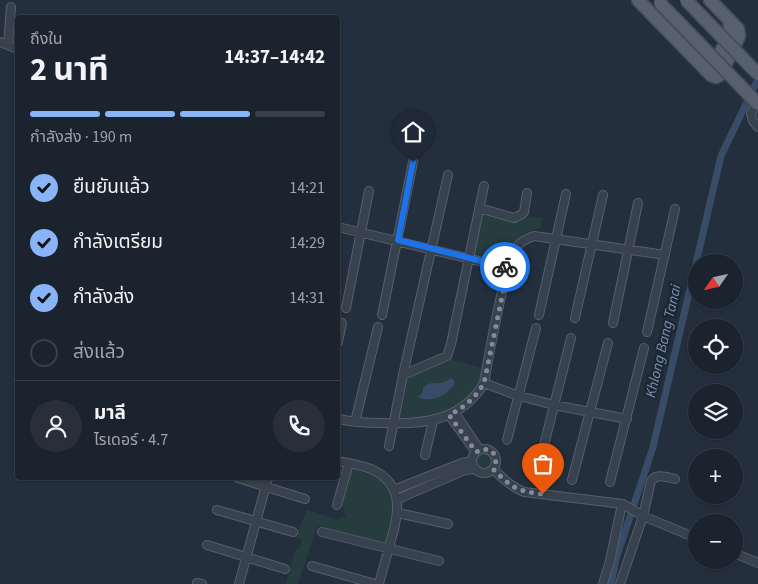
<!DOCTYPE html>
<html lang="th">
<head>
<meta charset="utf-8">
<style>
  body { margin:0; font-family:"Source Sans 3","Noto Sans Thai",sans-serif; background:#282f3a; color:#f1f3f6; height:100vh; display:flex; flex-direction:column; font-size:19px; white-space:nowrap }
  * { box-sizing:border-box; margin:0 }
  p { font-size:16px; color:#a0a4aa }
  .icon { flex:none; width:28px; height:28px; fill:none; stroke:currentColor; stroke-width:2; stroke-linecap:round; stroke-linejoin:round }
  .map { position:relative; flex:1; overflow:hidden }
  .sheet { position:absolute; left:15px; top:15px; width:325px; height:465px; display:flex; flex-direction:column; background:#1b232e; border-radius:5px; box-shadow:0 1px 4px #0004,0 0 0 1px #39404a }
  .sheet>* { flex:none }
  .needle { width:32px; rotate:236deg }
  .fabs { position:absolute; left:688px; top:254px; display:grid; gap:10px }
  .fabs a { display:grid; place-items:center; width:55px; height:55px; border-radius:50%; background:#1b232e; box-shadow:0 1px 4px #0004,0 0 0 1px #39404a; font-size:25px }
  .pin { position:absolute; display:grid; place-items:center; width:42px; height:42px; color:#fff; margin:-51px -21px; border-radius:50% 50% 50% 0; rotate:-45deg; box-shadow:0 0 5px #0007 }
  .pin .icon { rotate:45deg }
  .courier { position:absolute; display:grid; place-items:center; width:50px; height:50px; margin:-25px; border:4px solid #1a73e8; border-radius:50%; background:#fff; color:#222; box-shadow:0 1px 6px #0007 }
  .head em { font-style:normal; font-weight:700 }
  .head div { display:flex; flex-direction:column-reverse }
  .head { display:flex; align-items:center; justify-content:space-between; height:85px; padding:0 15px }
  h1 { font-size:32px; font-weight:700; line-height:38px }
  .bar { display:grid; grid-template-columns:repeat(4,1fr); gap:8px 5px; align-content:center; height:60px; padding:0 15px }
  .bar i { height:6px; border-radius:4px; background:#39404a }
  .bar .selected { background:#8ab4f8 }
  .bar p { grid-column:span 4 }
  .line { display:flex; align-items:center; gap:12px; padding:0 15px; border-top:1px solid #39404a }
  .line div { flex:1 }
  .round { display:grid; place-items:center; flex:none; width:52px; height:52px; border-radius:26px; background:#282f3a }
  ol { padding:0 15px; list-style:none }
  li { display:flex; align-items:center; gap:15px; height:55px }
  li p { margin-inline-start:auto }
  li .icon { padding:5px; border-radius:50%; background:#8ab4f8; color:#111; stroke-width:4 }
  li:last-child { color:#a0a4aa }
  li i { width:28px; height:28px; border:2px solid #39404a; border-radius:50% }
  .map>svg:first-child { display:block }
</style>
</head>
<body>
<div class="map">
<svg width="758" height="584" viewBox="0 0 758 584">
  <rect width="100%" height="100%" fill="#242f3e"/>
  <path fill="#263c3f" d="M482,210L543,218L540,228C518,235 512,239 505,261L471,254Z
    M453,353L452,360L486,369L484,381L469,401L446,415L399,423L409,372Z
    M472 461a12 12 0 1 1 24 0a12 12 0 1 1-24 0Z
    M349,469C356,471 363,471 369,474C404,486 395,519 385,545L317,526L298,584H286L295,550L299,549L302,540L296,537L298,530L307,510L340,520L341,517L346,518C338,500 344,487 349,469Z"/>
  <path fill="#394c67" d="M452,378L455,382C451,394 430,404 418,397L423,392V388C429,381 432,384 439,383C443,383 448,380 452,378Z"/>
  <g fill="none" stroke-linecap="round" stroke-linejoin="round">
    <path stroke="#394c67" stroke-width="7" d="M611,584L616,559L653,447L721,156L758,79"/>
    <defs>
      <path id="street" d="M0,42L18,49
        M8,45L11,7
        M758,100L751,114L753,121L758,127
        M479,208L514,218L522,214L524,212L527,193
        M338,227L508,268
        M346,308L369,191
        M382,315L413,162
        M539,315L566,194
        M575,318L603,195
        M613,323L638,203
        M647,332L675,209
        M338,342L342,323
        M403,375L447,356L451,344L484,186
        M484,383L516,395L554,405L627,419
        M455,413L477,446
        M449,415L476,452
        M338,419C353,422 368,423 383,423C423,425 463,420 484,383C488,360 506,259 517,246C522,241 528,238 534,236L665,255
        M355,422L378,327
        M507,440L536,328
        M389,446L403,375L448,175
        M472 461a12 12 0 1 1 24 0a12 12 0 1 1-24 0Z
        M425,455L433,421
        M338,461C348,463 361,465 371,469C407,485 398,517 389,547C386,559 382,572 379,584
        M493,469C503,478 511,487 524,492L623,504L643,516L696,538
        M537,473L571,338
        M238,478L305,499
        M572,480L608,343
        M610,482L644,348
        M394,490L462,463L472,461
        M398,499L465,470L476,469
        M337,505L349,463
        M217,510L293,532
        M398,513L448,524
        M322,532L439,561
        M207,545L285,569
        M734,553L758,563
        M312,566L375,584
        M197,583L202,584
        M239,584L268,478
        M603,584L610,561L622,504
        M620,584L643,516L651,481C657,473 666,477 675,479"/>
      <path id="primary" d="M638,0L711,75L716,77L721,74L739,36L738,29L710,0
        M710,67L714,65L731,32L729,20"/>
    </defs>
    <use href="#street" stroke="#565f6c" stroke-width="10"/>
    <use href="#primary" stroke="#414a57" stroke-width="15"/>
    <use href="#street" stroke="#38414e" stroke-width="8"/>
    <use href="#primary" stroke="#56606e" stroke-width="12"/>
    <defs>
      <path id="primary-bridge" d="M686,0L758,74
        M660,3L758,104"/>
    </defs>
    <use href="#primary-bridge" stroke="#414a57" stroke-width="15" stroke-linecap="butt"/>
    <use href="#primary-bridge" stroke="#56606e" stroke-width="12"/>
  </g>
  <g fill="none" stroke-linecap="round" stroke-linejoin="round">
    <path stroke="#828b98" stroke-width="5" stroke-dasharray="0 9" d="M505,267L508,268L484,383C476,397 464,408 449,415L476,452L484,449L493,452L496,461L493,469C512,488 516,491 543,494"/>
    <path stroke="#1a73e8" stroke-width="6" d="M413,162L398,240L505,267"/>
  </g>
  <g text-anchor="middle" stroke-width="5" stroke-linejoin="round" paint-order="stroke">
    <g font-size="15" font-style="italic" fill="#7c92b1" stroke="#1d2633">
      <text transform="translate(663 341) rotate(-77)" y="5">Khlong Bang Tanai</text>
    </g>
  </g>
</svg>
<div class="fabs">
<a><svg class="needle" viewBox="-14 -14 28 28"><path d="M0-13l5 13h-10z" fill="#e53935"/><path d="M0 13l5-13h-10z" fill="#a0a4aa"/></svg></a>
<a><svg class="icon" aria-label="locate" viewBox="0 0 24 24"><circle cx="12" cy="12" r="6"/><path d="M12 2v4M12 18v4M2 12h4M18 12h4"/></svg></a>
<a><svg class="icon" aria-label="layers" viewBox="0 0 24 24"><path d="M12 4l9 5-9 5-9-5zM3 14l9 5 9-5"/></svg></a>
<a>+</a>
<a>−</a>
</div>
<div class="pin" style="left:543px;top:494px;background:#ea580c"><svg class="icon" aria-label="bag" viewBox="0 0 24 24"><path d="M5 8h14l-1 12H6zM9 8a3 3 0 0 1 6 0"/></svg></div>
<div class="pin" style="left:413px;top:162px;background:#1f2937"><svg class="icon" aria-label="home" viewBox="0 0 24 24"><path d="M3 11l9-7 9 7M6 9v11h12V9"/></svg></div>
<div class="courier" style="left:505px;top:267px"><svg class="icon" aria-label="bike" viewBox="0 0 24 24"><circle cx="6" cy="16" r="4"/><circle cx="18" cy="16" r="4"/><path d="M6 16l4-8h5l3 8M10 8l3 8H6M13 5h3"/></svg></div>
<section class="sheet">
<div class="head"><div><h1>2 นาที</h1><p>ถึงใน</p></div><em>14:37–14:42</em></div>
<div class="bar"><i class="selected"></i><i class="selected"></i><i class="selected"></i><i></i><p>กำลังส่ง · 190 m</p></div>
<ol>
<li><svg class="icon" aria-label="check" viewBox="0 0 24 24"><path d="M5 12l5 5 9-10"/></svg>ยืนยันแล้ว<p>14:21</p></li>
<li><svg class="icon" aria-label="check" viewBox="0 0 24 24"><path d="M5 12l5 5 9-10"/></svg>กำลังเตรียม<p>14:29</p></li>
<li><svg class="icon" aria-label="check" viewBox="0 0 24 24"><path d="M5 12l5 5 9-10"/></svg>กำลังส่ง<p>14:31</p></li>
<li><i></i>ส่งแล้ว</li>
</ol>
<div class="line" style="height:90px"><a class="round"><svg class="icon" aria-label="person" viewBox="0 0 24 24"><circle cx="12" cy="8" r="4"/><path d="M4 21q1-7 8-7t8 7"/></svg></a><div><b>มาลี</b><p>ไรเดอร์ · 4.7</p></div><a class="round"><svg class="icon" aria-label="phone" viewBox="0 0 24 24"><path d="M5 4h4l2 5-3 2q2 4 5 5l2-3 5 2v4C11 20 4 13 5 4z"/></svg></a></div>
</section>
</div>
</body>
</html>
